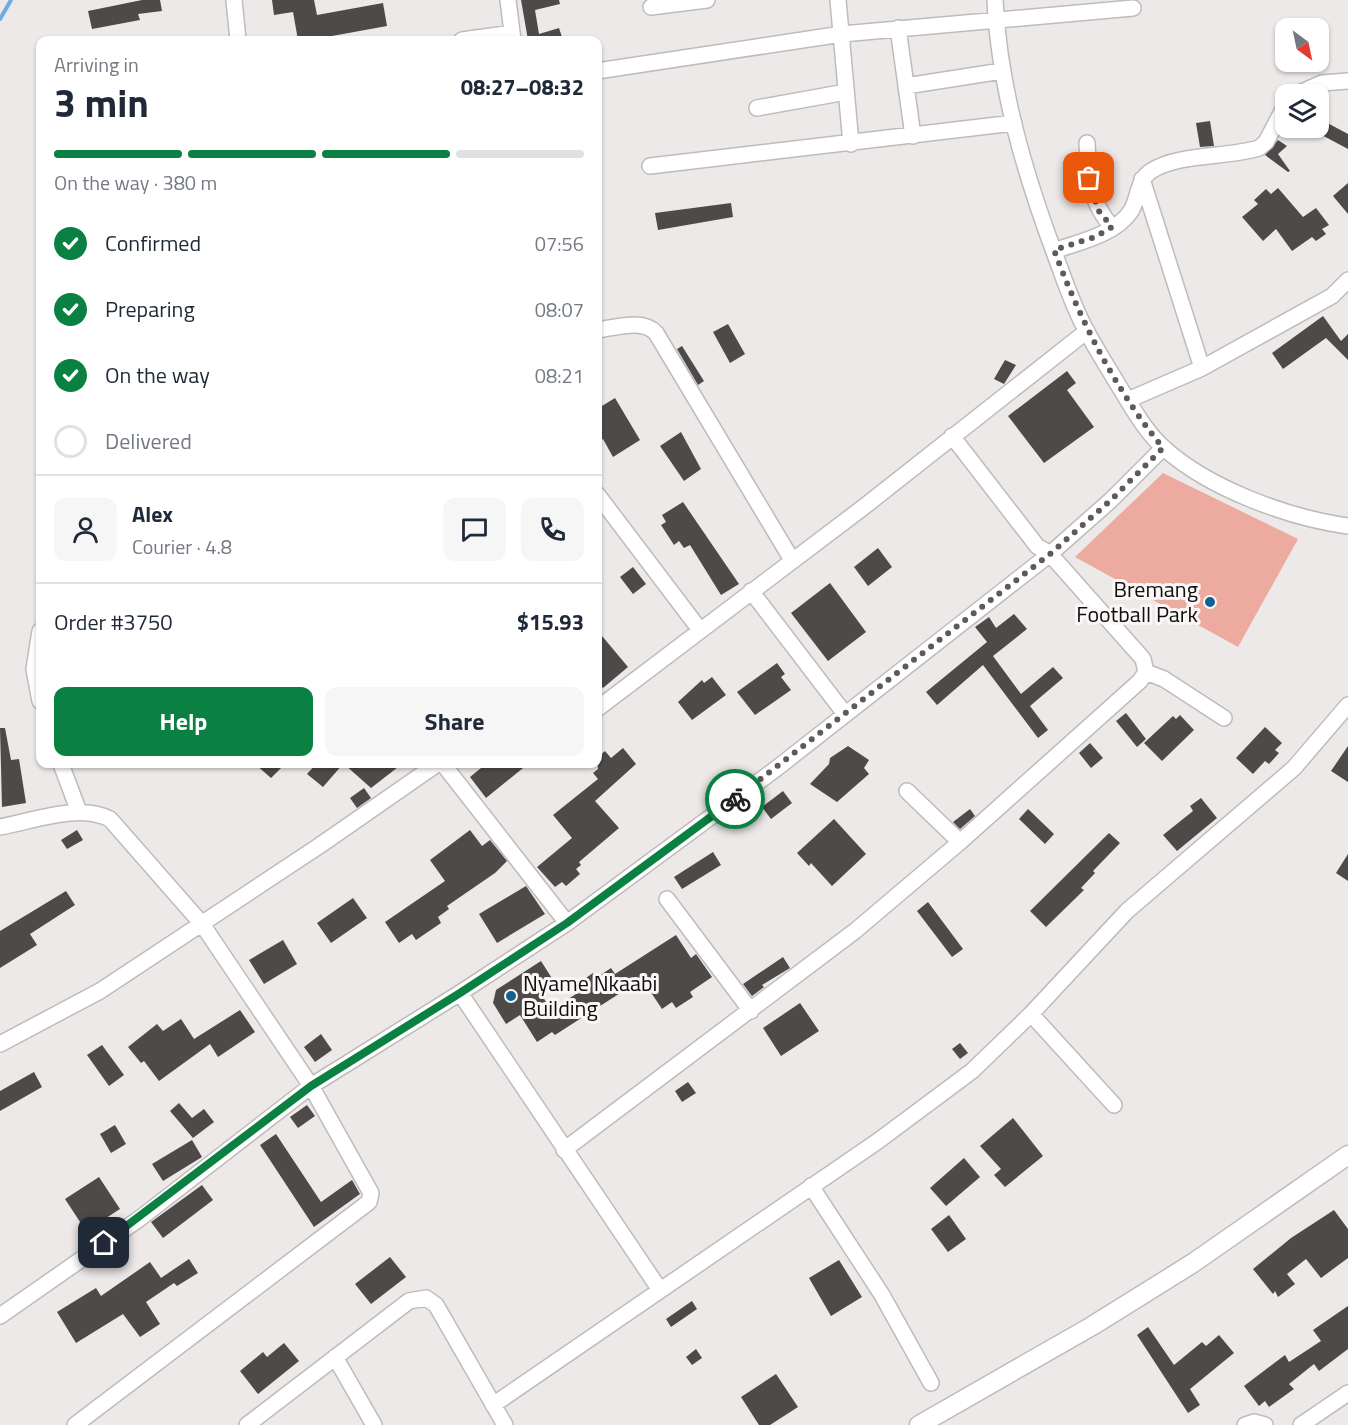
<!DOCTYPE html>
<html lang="en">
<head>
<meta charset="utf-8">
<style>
  body { margin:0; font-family:"Titillium Web",sans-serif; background:#f6f6f7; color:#1f2937; height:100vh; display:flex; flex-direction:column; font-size:22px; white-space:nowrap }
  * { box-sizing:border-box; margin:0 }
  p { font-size:20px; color:#747a83 }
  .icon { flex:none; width:33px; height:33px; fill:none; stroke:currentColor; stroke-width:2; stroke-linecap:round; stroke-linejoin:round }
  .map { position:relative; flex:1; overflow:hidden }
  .panel { position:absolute; left:36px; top:36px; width:566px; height:732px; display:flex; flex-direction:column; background:#fff; border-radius:12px; box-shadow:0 2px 4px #0004 }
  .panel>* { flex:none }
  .needle { width:39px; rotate:147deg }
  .tools { position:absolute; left:1275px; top:18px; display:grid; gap:12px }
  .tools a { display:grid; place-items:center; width:54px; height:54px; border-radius:12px; background:#fff; box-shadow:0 2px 4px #0004; font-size:30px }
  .pin { position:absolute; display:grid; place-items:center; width:51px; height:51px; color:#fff; margin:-26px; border-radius:12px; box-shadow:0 3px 9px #0006 }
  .courier { position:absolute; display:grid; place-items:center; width:60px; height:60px; margin:-30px; border:4px solid #0b8043; border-radius:50%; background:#fff; color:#222; box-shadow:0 2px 8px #0007 }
  .head em { font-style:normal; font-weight:700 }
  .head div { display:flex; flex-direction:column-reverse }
  .head { display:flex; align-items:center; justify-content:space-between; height:102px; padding:0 18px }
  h1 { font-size:39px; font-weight:700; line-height:45px }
  .bar { display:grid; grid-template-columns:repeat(4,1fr); gap:9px 6px; align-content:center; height:72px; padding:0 18px }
  .bar i { height:8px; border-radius:4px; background:#e0e1e3 }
  .bar .selected { background:#0b8043 }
  .bar p { grid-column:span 4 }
  .line { display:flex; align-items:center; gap:15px; padding:0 18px; border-top:2px solid #e0e1e3 }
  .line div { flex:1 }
  .round { display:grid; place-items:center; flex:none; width:63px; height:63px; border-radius:12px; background:#f6f6f7 }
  ol { padding:0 18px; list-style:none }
  li { display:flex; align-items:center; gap:18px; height:66px }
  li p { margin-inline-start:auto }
  li .icon { padding:6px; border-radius:50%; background:#0b8043; color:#fff; stroke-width:4 }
  li:last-child { color:#747a83 }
  li i { width:33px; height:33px; border:3px solid #e0e1e3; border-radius:50% }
  .primary-button { display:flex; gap:12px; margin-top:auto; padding:12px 18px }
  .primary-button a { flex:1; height:69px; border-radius:12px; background:#0b8043; color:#fff; font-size:24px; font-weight:700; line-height:69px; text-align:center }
  .primary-button a+a { background:#f6f6f7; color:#1f2937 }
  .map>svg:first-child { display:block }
</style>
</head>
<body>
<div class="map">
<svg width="1348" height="1425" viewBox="0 0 1348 1425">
  <rect width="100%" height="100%" fill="#eee9e9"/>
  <path fill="#edab9f" d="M1163,473L1298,539L1238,647L1075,557Z"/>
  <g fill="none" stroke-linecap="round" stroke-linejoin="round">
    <path stroke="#6caddf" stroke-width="4" d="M0,19L11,0"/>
  </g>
  <path fill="#4d4a49" d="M142,0H160L162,11L138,14L140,20L92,29L88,11Z
    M272,0H314L317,15L383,3L387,26L332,36L333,40H298L293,12L274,15Z
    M521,0H559L560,4L535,10L539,34L559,28L563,40H528Z
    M1318,118L1348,134V149L1318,133Z
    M1210,121L1214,146L1200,147L1196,123Z
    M1278,140L1287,146L1278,154L1290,171L1288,172L1265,155Z
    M1348,183V214L1333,196Z
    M1278,188L1303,217L1316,208L1329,225L1322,229L1326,234L1316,241L1312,237L1292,251L1276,229L1263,241L1242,217L1258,204L1254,200L1266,189L1271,194Z
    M731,203L733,217L658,230L655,213Z
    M1323,316L1341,341L1348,334V360L1326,338L1283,369L1272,353Z
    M728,324L745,354L730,363L713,332Z
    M682,346L704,381L698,385L677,349Z
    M1005,360L1016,365L1004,384L994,379Z
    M1067,371L1076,383L1067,390L1094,427L1044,463L1008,416Z
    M615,398L640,440L613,457L603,439L597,442V409Z
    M681,432L701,469L684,481L660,446Z
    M683,502L739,584L721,595L690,545L684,548L679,541L674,545L661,525L666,522L662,515Z
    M878,548L892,567L868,586L854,567Z
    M633,567L646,584L633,594L620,577Z
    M830,583L866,632L828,661L791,613Z
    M1014,614L1027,629L993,656L1021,694L1053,667L1063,678L1030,706L1048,730L1038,738L983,665L937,705L926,692L987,642L975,627L989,617L996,628Z
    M597,630L628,667L603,688L597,680Z
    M777,663L785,674L781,677L791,690L755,715L737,692Z
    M712,677L726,695L692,720L678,702L702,680L704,683Z
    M1126,713L1146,739L1137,747L1116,721Z
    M1180,715L1194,730L1162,761L1144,743L1173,716L1176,719Z
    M1265,727L1282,743L1275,750L1279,753L1269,764L1265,761L1253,774L1236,758Z
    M0,728H5L11,760L19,759L26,803L2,807Z
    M1090,743L1103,758L1091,768L1079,753Z
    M848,746L869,760L864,768L869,774L837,802L810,784L829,764L830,758Z
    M1348,746V782L1331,771Z
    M623,748L636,764L595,801L619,828L579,862L581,865L576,869L580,874L566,886L562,882L555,887L537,867L572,838L553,815L598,779L593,773L598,769L597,758L605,751L611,758Z
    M255,764H285L271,778Z
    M316,764H343L323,787L307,774Z
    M344,764H402L371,788Z
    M486,764H528L486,798L470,777Z
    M364,788L371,798L357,808L350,798Z
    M783,791L792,803L771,819L762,807Z
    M1201,798L1217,818L1177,851L1163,835L1193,811L1190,806Z
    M970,809L975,816L960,829L953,822Z
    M1028,809L1054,834L1045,844L1019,819Z
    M834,819L866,854L832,886L811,863L809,866L797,853Z
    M77,830L83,840L67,849L61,840Z
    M470,830L482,846L490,840L507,861L495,873L447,906L449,909L438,917L441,923L416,940L412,934L399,943L385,922L445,881L430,860Z
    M1109,833L1120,843L1093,871L1095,873L1081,888L1084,890L1046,927L1030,911Z
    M713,852L721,865L682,889L674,877Z
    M1348,854V881L1336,873Z
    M526,886L545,914L497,943L479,914Z
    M66,891L75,905L30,934L37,945L0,968V931Z
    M353,898L367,918L331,943L317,923Z
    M928,902L963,949L952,957L917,911Z
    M676,935L691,958L696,954L712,977L690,992L693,997L676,1008L672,1002L662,1009L642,979L555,1035L552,1032L537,1042L520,1015L506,1024L493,1003L496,990L541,961L553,980L538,989L551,1010L576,994L583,987L580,982L593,973L596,978L611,968L615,974Z
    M283,940L297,964L264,984L249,960Z
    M783,957L790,968L762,985L764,987L752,996L743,984Z
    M800,1003L819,1031L781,1056L763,1028Z
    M240,1010L255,1032L218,1057L210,1044L159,1081L144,1061L141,1063L128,1047L157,1024L163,1031L181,1019L194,1039Z
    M321,1034L332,1050L315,1062L304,1047Z
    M960,1043L968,1053L960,1059L952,1049Z
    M102,1045L124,1075L109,1086L87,1055Z
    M34,1072L42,1087L0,1111V1091Z
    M688,1082L696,1093L682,1102L675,1091Z
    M179,1103L192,1118L204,1109L214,1122L193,1138L170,1111Z
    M307,1105L315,1116L298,1128L290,1117Z
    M1013,1118L1043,1156L1005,1187L994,1175L1001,1169L980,1146Z
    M115,1125L126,1144L111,1153L100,1134Z
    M276,1134L321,1202L352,1180L360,1194L314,1227L260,1145Z
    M192,1140L202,1157L163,1181L152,1164Z
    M964,1158L980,1177L946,1206L930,1188Z
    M99,1177L120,1209L86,1231L65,1199Z
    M202,1185L213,1200L163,1238L151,1222Z
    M1334,1210L1348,1229V1258L1321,1278L1306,1259L1287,1274L1295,1284L1278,1297L1275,1291L1273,1294L1253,1269L1291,1238Z
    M949,1215L966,1239L948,1252L931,1229Z
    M390,1257L406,1277L371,1304L355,1284Z
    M189,1259L198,1273L177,1286L174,1283L146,1302L160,1324L140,1337L123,1314L76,1343L57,1312L96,1288L101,1296L150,1262L161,1278Z
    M839,1260L862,1297L831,1316L809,1278Z
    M692,1301L697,1309L671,1327L666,1319Z
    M1348,1306V1349L1319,1371L1314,1364L1289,1384L1294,1389L1269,1407L1265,1401L1259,1406L1244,1386L1285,1355L1289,1362L1321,1341L1313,1330Z
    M1148,1327L1174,1365L1202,1342L1206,1346L1219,1335L1234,1353L1190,1389L1200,1405L1188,1413L1137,1335Z
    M284,1343L299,1361L258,1394L240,1371L263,1352L267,1357Z
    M696,1349L702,1358L692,1365L686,1357Z
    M776,1374L798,1407L770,1425H759L741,1397Z"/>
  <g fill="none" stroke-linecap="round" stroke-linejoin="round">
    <defs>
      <path id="minor" d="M234,0L238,40
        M508,0L513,40
        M838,0L851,144
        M995,0C999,86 1024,171 1054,252C1064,279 1073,307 1087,332C1096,349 1107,366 1117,383C1131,405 1145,432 1165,449C1210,489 1289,518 1348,526
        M651,7L707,0
        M898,28L913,136
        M462,40L512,33
        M597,71L842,34L1133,8
        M906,86L1002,71
        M1297,94L1322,83L1348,81
        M757,108L846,92
        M1087,143C1089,178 1088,199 1112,227
        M650,166L1014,123
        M1142,179L1202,368
        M1054,251C1079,242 1115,235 1131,211C1139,198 1137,180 1151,171C1179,153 1227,158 1259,148L1266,142L1286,104
        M597,330C615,328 643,318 656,333L792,560
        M1128,400L1202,368L1332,296L1348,280
        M597,494L700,630
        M751,591L845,714
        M40,631L34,669L40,701
        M1146,672L1164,679L1224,718
        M597,709L865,506L1087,331
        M61,764L79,812
        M443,764L567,923
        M907,791L960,842
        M0,827C34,821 78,803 110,819L202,924L311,1086L371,1193L369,1202L75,1425
        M667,899L751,1011
        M460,993L660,1290
        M1031,1014L1114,1105
        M0,1044L100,991L319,846L437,764
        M564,1150L855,931L960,842L1140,681L1146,672L1143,659L1050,554L1037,546L952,436
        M811,1186L882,1295L931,1383
        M0,1316L139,1219L311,1086L460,993L567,923L777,768L1050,554L1111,500L1163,448
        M335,1357L374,1425
        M493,1405L878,1141L972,1071L1031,1014L1127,911L1294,768L1348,705
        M247,1425L409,1301L426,1298L436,1305L505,1425
        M1245,1425L1254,1422L1265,1425
        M1301,1425L1348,1393"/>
      <path id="tertiary" d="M919,1425L1092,1326L1193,1263L1348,1155"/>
    </defs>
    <use href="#minor" stroke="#bfbbba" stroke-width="18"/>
    <use href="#tertiary" stroke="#bfbbba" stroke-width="21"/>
    <use href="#minor" stroke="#fff" stroke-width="15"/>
    <use href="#tertiary" stroke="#fff" stroke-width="18"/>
  </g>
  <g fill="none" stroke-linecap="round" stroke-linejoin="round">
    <path stroke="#5d5a5a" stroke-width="6" stroke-dasharray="0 10.8" d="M735,799L1050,554L1111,500L1163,448C1115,389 1081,322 1054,250L1095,237L1112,227L1098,210L1089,178"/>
    <path stroke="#0b8043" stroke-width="8" d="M104,1243L311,1086L460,993L567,923L735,799"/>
  </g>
  <g fill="#116294" stroke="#fbf7f6" stroke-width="2">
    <circle cx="1210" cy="602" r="6"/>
    <circle cx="511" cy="996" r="6"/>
  </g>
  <g text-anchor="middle" stroke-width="6" stroke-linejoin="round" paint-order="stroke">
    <g font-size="22" fill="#0f0d0d" stroke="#fbf7f6" text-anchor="end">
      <text x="1198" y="597">Bremang<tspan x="1198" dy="25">Football Park</tspan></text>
      <text x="523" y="991" text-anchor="start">Nyame Nkaabi<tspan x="523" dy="25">Building</tspan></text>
    </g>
  </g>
</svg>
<div class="tools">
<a><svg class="needle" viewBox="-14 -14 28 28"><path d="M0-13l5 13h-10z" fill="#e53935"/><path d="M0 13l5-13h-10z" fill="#747a83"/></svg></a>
<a><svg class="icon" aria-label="layers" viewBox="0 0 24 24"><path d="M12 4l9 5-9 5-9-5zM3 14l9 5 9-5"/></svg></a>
</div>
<div class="pin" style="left:1089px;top:178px;background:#ea580c"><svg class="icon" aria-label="bag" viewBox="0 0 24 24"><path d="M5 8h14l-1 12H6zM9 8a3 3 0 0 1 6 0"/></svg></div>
<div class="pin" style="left:104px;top:1243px;background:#1f2937"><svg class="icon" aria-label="home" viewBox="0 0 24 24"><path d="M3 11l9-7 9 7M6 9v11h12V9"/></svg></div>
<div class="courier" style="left:735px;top:799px"><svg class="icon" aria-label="bike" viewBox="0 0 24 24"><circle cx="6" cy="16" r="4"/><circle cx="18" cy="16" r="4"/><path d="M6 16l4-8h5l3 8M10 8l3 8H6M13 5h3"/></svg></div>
<section class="panel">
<div class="head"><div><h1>3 min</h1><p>Arriving in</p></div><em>08:27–08:32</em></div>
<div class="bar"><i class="selected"></i><i class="selected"></i><i class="selected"></i><i></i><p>On the way · 380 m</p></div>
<ol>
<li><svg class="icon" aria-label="check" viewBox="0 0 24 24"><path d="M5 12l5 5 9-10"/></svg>Confirmed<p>07:56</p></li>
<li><svg class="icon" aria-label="check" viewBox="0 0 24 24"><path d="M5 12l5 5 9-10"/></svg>Preparing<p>08:07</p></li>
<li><svg class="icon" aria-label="check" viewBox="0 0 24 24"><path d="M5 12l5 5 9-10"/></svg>On the way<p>08:21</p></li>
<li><i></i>Delivered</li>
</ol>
<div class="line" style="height:108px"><a class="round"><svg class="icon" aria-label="person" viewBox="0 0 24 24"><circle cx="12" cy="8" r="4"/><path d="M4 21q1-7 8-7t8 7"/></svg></a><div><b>Alex</b><p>Courier · 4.8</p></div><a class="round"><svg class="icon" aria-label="chat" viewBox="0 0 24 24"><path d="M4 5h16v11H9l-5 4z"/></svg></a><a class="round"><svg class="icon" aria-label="phone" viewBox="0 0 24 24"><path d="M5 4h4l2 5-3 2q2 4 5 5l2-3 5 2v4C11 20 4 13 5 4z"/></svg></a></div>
<div class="line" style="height:78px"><div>Order #3750</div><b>$15.93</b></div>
<div class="primary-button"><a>Help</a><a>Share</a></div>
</section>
</div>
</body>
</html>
